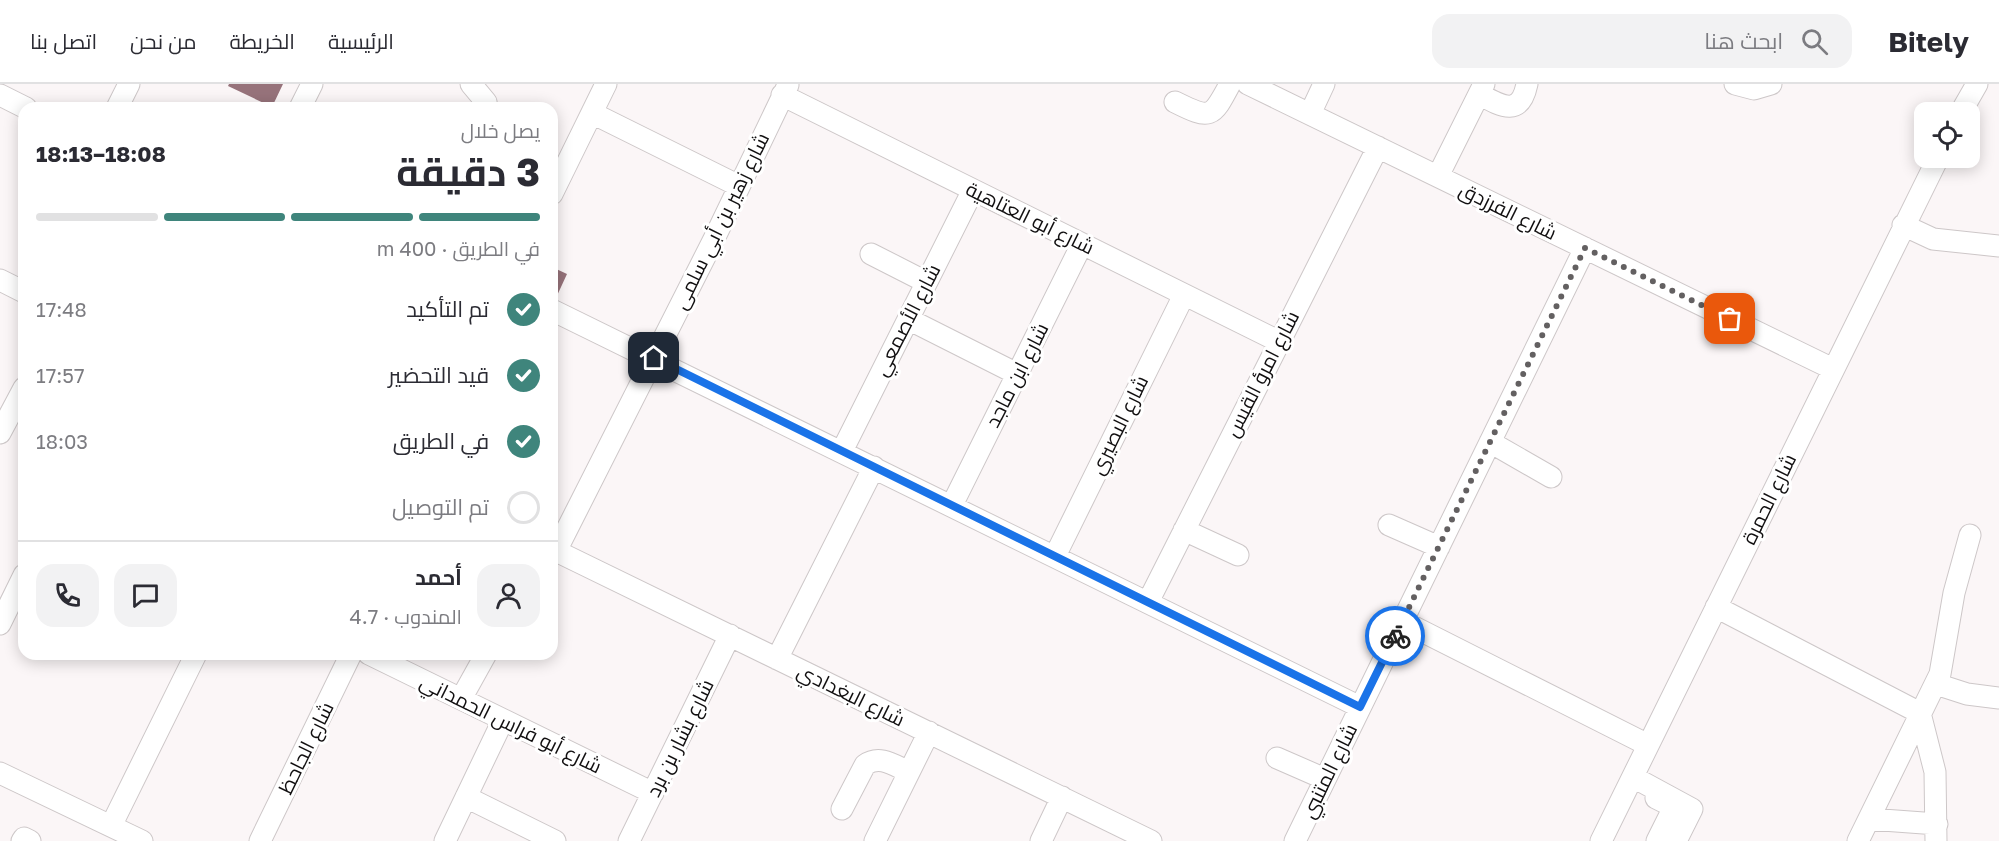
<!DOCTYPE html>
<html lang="ar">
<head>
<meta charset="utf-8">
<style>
  body { margin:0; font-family:"Golos Text",Cairo,sans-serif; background:#f2f2f3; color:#2b2b33; direction:rtl; height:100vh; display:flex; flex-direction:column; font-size:22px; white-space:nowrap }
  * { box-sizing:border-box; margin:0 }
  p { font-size:20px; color:#7c7c81 }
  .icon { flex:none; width:33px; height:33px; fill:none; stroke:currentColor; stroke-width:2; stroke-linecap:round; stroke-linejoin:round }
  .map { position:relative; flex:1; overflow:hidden; direction:ltr }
  .sheet { position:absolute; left:18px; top:18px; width:540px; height:558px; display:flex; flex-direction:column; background:#fff; border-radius:18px; box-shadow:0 3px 15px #0003; direction:rtl }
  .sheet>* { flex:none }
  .tools { position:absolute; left:1914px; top:18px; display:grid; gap:12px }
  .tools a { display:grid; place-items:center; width:66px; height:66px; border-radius:12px; background:#fff; box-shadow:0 3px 15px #0003; font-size:30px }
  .pin { position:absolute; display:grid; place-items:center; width:51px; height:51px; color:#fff; margin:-26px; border-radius:12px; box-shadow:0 3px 9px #0006 }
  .courier { position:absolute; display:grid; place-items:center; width:60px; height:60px; margin:-30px; border:4px solid #1a73e8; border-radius:50%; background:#fff; color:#222; box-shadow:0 2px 8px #0007 }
  .headline em { font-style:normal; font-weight:700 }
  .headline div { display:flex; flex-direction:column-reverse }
  .headline { display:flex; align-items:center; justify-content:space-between; height:102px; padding:0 18px }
  h1 { font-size:39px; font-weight:700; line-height:45px }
  .bar { display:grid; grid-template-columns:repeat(4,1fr); gap:9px 6px; align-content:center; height:72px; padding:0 18px }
  .bar i { height:8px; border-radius:4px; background:#e1e1e2 }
  .bar .current { background:#3f857c }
  .bar p { grid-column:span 4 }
  .line { display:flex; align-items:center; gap:15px; padding:0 18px; border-top:2px solid #e1e1e2 }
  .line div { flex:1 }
  .round { display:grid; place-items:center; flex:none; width:63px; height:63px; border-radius:18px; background:#f2f2f3 }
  ol { padding:0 18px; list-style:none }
  li { display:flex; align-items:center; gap:18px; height:66px }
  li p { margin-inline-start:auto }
  li .icon { padding:6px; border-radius:50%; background:#3f857c; color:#fff; stroke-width:4 }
  li:last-child { color:#7c7c81 }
  li i { width:33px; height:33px; border:3px solid #e1e1e2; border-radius:50% }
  header { display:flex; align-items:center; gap:36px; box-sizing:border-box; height:84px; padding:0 30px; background:#fff; border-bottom:2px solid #e1e1e2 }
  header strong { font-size:28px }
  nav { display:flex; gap:33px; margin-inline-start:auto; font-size:21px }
  .search { width:420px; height:54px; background:#f2f2f3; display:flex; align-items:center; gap:15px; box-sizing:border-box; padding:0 21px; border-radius:18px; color:#7c7c81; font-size:22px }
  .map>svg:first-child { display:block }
</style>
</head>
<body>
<header>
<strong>Bitely</strong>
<div class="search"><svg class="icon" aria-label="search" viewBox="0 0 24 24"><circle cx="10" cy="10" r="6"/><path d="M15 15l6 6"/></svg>ابحث هنا</div>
<nav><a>الرئيسية</a><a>الخريطة</a><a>من نحن</a><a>اتصل بنا</a></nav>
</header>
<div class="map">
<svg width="1999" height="757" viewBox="0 0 1999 757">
  <rect width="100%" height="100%" fill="#fbf6f7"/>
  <path fill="#97737b" d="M229,0H283L272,23L228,2Z
    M552,183L567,190L555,216L552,214Z"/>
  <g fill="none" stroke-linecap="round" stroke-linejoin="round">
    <defs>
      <path id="minor" d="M471,0L486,18L487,24
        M1248,0L1833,285
        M1735,0L1754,5L1771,0
        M1479,10C1501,22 1520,34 1527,0
        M0,11L26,24
        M782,11L1278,257
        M1175,18C1211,36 1212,34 1230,0
        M117,24L129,0
        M300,24L312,0
        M1961,28L1977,0
        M592,29L739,102
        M1310,30L1324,0
        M1438,92L1484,0
        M552,110L606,0
        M1903,141L1933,155L1999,162
        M871,170L926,198
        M0,196L24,208
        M552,226L1360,623
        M908,235L1017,290
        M0,349L24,304
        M1490,358L1551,393
        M842,367L973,106
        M952,421L1082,160
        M1389,441L1439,463
        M1184,446L1238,471
        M552,465L1151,757
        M556,467L715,153L788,1
        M1055,472L1184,211
        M1148,518L1378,63
        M1716,523L1920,629L1935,688L1936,757
        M1402,537L1648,661
        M0,540L24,491
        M369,570L653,709
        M777,575L874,383
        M1936,600L1967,610L1999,614
        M461,615L486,570
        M1277,674L1325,695
        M0,689L142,757
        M1633,693L1692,725L1676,757
        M466,713L555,757
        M1656,714L1674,723L1657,757
        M842,725L865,681C880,670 895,682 909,688
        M1869,735L1937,740
        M111,742L196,570
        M22,757L24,754L30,757
        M260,757L351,570
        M445,757L503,636
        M629,757L730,551
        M875,757L929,648
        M1041,757L1062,713
        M1295,757L1585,164
        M1601,757L1938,74
        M1858,757L1940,590L1954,509L1970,451"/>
    </defs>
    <use href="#minor" stroke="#cdc7c8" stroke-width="23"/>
    <use href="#minor" stroke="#fff" stroke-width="21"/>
  </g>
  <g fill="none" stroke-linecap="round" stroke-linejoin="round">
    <path stroke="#636061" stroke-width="6" stroke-dasharray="0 10.8" d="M1395,552L1585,164L1730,235"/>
    <path stroke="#1a73e8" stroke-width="8" d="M654,274L1360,623L1395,552"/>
  </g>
  <g text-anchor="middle" stroke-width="6" stroke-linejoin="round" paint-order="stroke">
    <g font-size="20" fill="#110f10" stroke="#fff">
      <text transform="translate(1508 127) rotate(26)" y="7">شارع الفرزدق</text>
      <text transform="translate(1030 134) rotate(26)" y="7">شارع أبو العتاهية</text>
      <text transform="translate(721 137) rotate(-64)" y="7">شارع زهير بن أبي سلمى</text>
      <text transform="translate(907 236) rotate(-63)" y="7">شارع الأصمعي</text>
      <text transform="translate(1262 290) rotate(-63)" y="7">شارع امرؤ القيس</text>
      <text transform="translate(1017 291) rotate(-63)" y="7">شارع ابن ماجد</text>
      <text transform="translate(1119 341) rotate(-64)" y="7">شارع البصيري</text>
      <text transform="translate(1769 415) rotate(-64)" y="7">شارع الحمرة</text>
      <text transform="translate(851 611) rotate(26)" y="7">شارع البغدادي</text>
      <text transform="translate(511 640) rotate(26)" y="7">شارع أبو فراس الحمداني</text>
      <text transform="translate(680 654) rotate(-64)" y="7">شارع بشار بن برد</text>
      <text transform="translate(306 664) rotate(-64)" y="7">شارع الجاحظ</text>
      <text transform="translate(1329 687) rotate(-64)" y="7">شارع المتنبي</text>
    </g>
  </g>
</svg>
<div class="tools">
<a><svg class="icon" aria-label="locate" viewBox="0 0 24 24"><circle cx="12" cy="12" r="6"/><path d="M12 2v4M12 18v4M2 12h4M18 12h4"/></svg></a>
</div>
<div class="pin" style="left:1730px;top:235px;background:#ea580c"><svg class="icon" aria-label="bag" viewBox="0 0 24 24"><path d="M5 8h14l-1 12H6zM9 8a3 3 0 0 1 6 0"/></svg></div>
<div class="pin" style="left:654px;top:274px;background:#1f2937"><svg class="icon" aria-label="home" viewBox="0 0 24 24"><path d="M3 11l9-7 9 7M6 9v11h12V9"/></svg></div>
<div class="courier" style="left:1395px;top:552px"><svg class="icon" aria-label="bike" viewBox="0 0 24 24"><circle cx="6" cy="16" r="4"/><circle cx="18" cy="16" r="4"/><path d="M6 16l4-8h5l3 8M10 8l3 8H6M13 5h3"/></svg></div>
<section class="sheet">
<div class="headline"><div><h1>3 دقيقة</h1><p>يصل خلال</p></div><em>18:08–18:13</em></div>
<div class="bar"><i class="current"></i><i class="current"></i><i class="current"></i><i></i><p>في الطريق · 400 m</p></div>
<ol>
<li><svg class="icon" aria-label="check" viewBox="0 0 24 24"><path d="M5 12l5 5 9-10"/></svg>تم التأكيد<p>17:48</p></li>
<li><svg class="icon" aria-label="check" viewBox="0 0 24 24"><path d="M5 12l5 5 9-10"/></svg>قيد التحضير<p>17:57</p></li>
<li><svg class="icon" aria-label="check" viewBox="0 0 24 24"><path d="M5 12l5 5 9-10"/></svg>في الطريق<p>18:03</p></li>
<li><i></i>تم التوصيل</li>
</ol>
<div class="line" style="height:108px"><a class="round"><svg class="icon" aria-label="person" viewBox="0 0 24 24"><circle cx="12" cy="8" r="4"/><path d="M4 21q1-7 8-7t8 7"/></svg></a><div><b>أحمد</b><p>المندوب · 4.7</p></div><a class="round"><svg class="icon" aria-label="chat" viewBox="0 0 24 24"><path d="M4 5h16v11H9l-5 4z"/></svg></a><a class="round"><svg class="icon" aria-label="phone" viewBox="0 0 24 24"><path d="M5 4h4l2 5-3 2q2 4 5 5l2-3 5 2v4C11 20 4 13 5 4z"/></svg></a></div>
</section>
</div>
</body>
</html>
